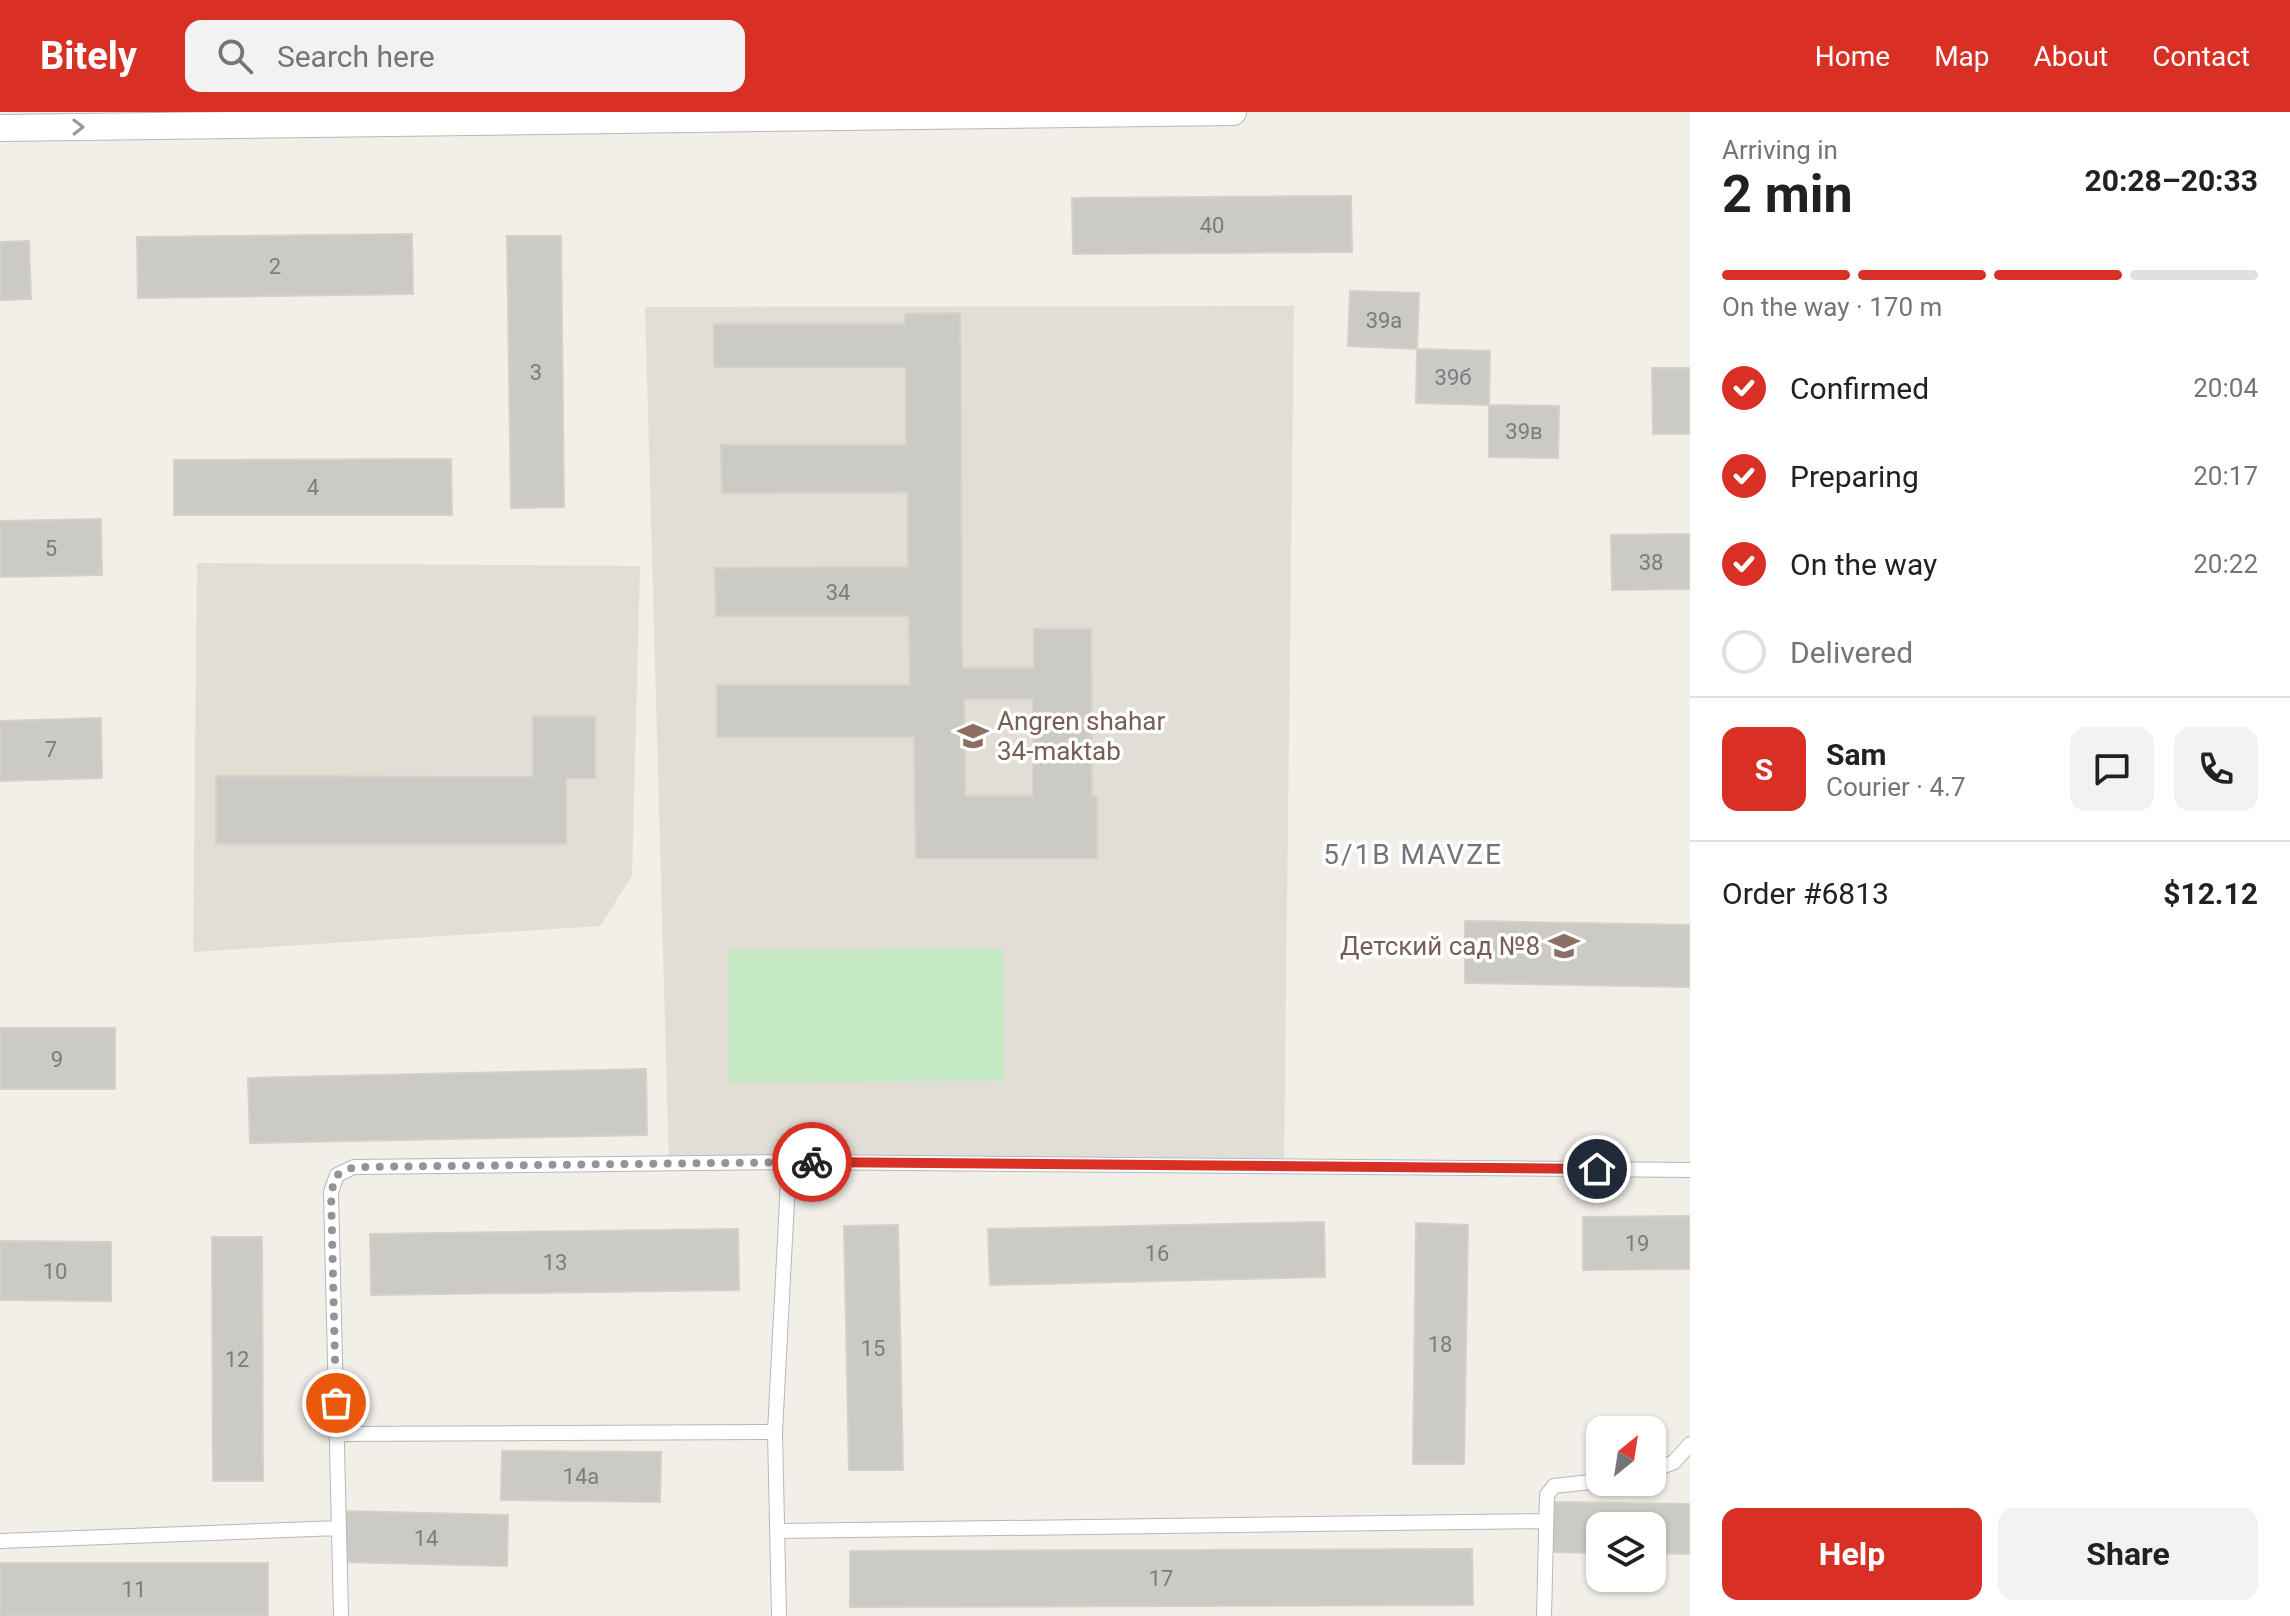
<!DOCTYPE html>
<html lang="en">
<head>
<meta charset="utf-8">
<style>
  body { margin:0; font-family:Roboto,sans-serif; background:#f2f2f2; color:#202124; height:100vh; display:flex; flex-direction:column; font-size:30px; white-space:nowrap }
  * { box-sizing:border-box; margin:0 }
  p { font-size:26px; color:#757577 }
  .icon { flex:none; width:44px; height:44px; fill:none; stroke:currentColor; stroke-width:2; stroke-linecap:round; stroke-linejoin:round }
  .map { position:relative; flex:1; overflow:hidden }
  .drawer { display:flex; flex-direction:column; background:#fff; width:600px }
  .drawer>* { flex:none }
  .needle { width:52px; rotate:30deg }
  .controls { position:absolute; left:1586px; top:1304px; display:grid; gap:16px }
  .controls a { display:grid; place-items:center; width:80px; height:80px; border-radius:16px; background:#fff; box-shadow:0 2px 6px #0004; font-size:40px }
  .pin { position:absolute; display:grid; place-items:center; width:68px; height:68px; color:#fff; margin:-34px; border:4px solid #fff; border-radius:50%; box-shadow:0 2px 8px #0007 }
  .courier { position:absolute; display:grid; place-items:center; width:80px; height:80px; margin:-40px; border:6px solid #d93025; border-radius:50%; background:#fff; color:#222; box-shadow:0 2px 10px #0007 }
  .head em { font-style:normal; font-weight:700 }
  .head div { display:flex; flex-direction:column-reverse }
  .head { display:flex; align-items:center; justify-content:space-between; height:136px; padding:0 32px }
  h1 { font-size:52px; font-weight:700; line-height:60px }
  .bar { display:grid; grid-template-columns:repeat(4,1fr); gap:12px 8px; align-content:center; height:96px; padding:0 32px }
  .bar i { height:10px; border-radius:6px; background:#e0e0e0 }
  .bar .current { background:#d93025 }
  .bar p { grid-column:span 4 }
  .line { display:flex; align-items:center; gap:20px; padding:0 32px; border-top:2px solid #e0e0e0 }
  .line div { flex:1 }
  .round { display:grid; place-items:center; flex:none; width:84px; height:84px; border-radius:16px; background:#f2f2f2 }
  ol { padding:0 32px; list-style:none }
  li { display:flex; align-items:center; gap:24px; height:88px }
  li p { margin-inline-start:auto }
  li .icon { padding:8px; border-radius:50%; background:#d93025; color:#fff; stroke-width:4 }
  li:last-child { color:#757577 }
  li i { width:44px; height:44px; border:4px solid #e0e0e0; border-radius:50% }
  .action { display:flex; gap:16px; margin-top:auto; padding:16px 32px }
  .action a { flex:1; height:92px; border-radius:16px; background:#d93025; color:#fff; font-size:32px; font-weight:700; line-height:92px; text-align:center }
  .action a+a { background:#f2f2f2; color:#202124 }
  header { display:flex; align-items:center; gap:48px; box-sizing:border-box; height:112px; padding:0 40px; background:#d93025; color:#fff }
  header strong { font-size:38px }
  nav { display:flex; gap:44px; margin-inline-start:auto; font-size:28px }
  .search { width:560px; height:72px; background:#f2f2f2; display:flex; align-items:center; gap:20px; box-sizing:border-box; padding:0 28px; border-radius:16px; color:#757577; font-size:30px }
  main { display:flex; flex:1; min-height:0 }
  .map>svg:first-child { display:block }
</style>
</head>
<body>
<header>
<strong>Bitely</strong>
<div class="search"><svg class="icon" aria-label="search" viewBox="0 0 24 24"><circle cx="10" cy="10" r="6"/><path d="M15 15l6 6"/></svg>Search here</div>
<nav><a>Home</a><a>Map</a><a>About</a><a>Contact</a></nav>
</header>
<main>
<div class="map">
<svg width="1690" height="1504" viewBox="0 0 1690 1504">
  <rect width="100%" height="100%" fill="#f1efe8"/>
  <path fill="#e1ded6" d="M1294,194L1284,1053L669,1052L645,195Z
    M197,451L640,454L632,764L600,814L193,840Z"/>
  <path fill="#c5e8c5" d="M1003,837L1004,969L729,970L728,838Z"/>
  <path fill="#cccac5" stroke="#d6d1c6" stroke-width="2" fill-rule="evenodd" d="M1351,84L1352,140L1073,142L1072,86Z
    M412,122L413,182L138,186L137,125Z
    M507,124H561L564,395L511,396Z
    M29,129L31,187L0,188V130Z
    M1350,179L1419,181L1417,237L1348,234Z
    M960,201L962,556H1034V517H1091L1092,684H1097V746H916L914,625H717V573H910L909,504H716L715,456L908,455V380L722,381L721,333H906V255H714V212H905V202ZM964,587H1033V684H965Z
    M1417,237L1490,239L1489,293L1416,291Z
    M1652,256H1690V322H1653Z
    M1489,293L1559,294L1558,346L1489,345Z
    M451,347L452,403H174V348Z
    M101,407L102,463L0,465V409Z
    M1690,422V477L1612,478L1611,423Z
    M533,604L595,605V666H566V732H216V664L533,665Z
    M101,606L102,666L0,669V609Z
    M1465,809L1690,813V875L1465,871Z
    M0,916H115V977H0Z
    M646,957L647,1023L250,1031L248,966Z
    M1690,1104V1157L1583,1158V1105Z
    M1324,1110L1325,1165L990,1173L988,1117Z
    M1416,1111L1468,1113L1464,1352H1413Z
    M898,1113L903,1358H849L844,1114Z
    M738,1117L739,1178L371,1183L370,1122Z
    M212,1125H262L263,1369H213Z
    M0,1129L111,1130V1189L0,1188Z
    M502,1339L661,1340L660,1390L501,1388Z
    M1552,1390L1690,1392V1442L1652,1441V1414H1600V1441L1552,1440Z
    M345,1399L508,1403L507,1454L344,1450Z
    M1472,1437L1473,1493L850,1495V1439Z
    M0,1451H268V1504H0Z"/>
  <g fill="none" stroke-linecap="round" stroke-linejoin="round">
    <defs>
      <path id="service" d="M337,1322L775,1320
        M1652,1359L1674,1350L1690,1332
        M778,1419L1545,1409
        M0,1429L339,1416
        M341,1504L331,1080L337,1063L354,1055L789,1050L1690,1058
        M779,1504L775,1320L789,1050
        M1544,1504L1547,1383L1554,1374L1600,1369"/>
      <path id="minor" d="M0,16L1233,0"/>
    </defs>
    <use href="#service" stroke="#b5b8bc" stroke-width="16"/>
    <use href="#minor" stroke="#b5b8bc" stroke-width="28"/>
    <use href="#service" stroke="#fff" stroke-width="14"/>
    <use href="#minor" stroke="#fff" stroke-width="26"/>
  </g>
  <defs><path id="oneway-chevron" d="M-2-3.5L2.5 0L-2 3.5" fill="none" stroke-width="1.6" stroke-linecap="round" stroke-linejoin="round" transform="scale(2)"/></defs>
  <use stroke="#979a9d" href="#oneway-chevron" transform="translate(78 15) rotate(-1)"/>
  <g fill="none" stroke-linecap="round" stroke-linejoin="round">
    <path stroke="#929495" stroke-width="8" stroke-dasharray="0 14.4" d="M336,1291L331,1080L337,1063L354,1055L812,1050"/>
    <path stroke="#d93025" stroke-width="10" d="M812,1050L1597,1057"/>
  </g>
  <defs>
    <symbol id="school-bare" viewBox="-9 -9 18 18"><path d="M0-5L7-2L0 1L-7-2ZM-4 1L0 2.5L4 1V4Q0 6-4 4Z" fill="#8d6e63" stroke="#fff" stroke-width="2.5" paint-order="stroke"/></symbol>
  </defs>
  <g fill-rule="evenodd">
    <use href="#school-bare" x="951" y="602" width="44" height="44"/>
    <use href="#school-bare" x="1542" y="812" width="44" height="44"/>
  </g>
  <g text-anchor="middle" stroke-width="7" stroke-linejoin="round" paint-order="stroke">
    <g font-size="22" fill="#7a7d7f">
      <text x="1212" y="121">40</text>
      <text x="275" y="162">2</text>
      <text x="1384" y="216">39а</text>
      <text x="536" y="268">3</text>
      <text x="1453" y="273">39б</text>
      <text x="1524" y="327">39в</text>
      <text x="313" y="383">4</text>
      <text x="51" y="444">5</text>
      <text x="1651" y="458">38</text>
      <text x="838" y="488">34</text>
      <text x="51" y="645">7</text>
      <text x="57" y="955">9</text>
      <text x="1637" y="1139">19</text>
      <text x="1157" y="1149">16</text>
      <text x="555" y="1158">13</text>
      <text x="55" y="1167">10</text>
      <text x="1440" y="1240">18</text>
      <text x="873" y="1244">15</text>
      <text x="237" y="1255">12</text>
      <text x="581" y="1372">14а</text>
      <text x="426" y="1434">14</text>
      <text x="1161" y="1474">17</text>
      <text x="134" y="1485">11</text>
    </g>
    <g font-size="26" fill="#785e54" stroke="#fff" text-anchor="start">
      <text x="997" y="618">Angren shahar<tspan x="997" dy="30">34-maktab</tspan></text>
      <text x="1540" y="843" text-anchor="end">Детский сад №8</text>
    </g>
    <g font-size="28" letter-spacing="2" fill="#70757a" stroke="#fff">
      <text x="1413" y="752">5/1B MAVZE</text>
    </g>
  </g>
</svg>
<div class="controls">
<a><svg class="needle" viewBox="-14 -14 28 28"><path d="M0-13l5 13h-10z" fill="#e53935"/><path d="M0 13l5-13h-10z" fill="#757577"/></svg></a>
<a><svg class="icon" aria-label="layers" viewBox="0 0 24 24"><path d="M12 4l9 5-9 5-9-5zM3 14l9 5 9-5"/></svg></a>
</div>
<div class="pin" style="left:336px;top:1291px;background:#ea580c"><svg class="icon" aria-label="bag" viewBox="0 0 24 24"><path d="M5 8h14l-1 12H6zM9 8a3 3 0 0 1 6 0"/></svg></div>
<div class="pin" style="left:1597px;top:1057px;background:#1f2937"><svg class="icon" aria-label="home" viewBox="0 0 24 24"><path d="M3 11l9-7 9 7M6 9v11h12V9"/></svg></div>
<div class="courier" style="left:812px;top:1050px"><svg class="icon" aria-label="bike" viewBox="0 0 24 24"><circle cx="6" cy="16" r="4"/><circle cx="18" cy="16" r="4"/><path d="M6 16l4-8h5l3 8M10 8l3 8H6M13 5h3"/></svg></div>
</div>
<section class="drawer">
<div class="head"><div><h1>2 min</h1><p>Arriving in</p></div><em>20:28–20:33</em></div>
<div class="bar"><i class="current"></i><i class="current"></i><i class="current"></i><i></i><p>On the way · 170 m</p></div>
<ol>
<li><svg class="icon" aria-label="check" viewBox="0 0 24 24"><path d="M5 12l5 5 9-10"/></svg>Confirmed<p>20:04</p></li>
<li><svg class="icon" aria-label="check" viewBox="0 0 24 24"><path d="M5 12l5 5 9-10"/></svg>Preparing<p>20:17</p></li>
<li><svg class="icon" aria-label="check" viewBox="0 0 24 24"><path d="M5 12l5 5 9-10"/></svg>On the way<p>20:22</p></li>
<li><i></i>Delivered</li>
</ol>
<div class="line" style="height:144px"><b class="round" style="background:#d93025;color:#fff">S</b><div><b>Sam</b><p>Courier · 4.7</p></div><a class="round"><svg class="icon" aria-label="chat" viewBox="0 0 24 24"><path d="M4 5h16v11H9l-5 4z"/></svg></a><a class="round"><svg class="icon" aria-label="phone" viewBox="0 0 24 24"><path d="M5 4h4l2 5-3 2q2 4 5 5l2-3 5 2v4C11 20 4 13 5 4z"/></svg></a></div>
<div class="line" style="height:104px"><div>Order #6813</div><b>$12.12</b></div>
<div class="action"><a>Help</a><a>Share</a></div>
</section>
</main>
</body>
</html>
